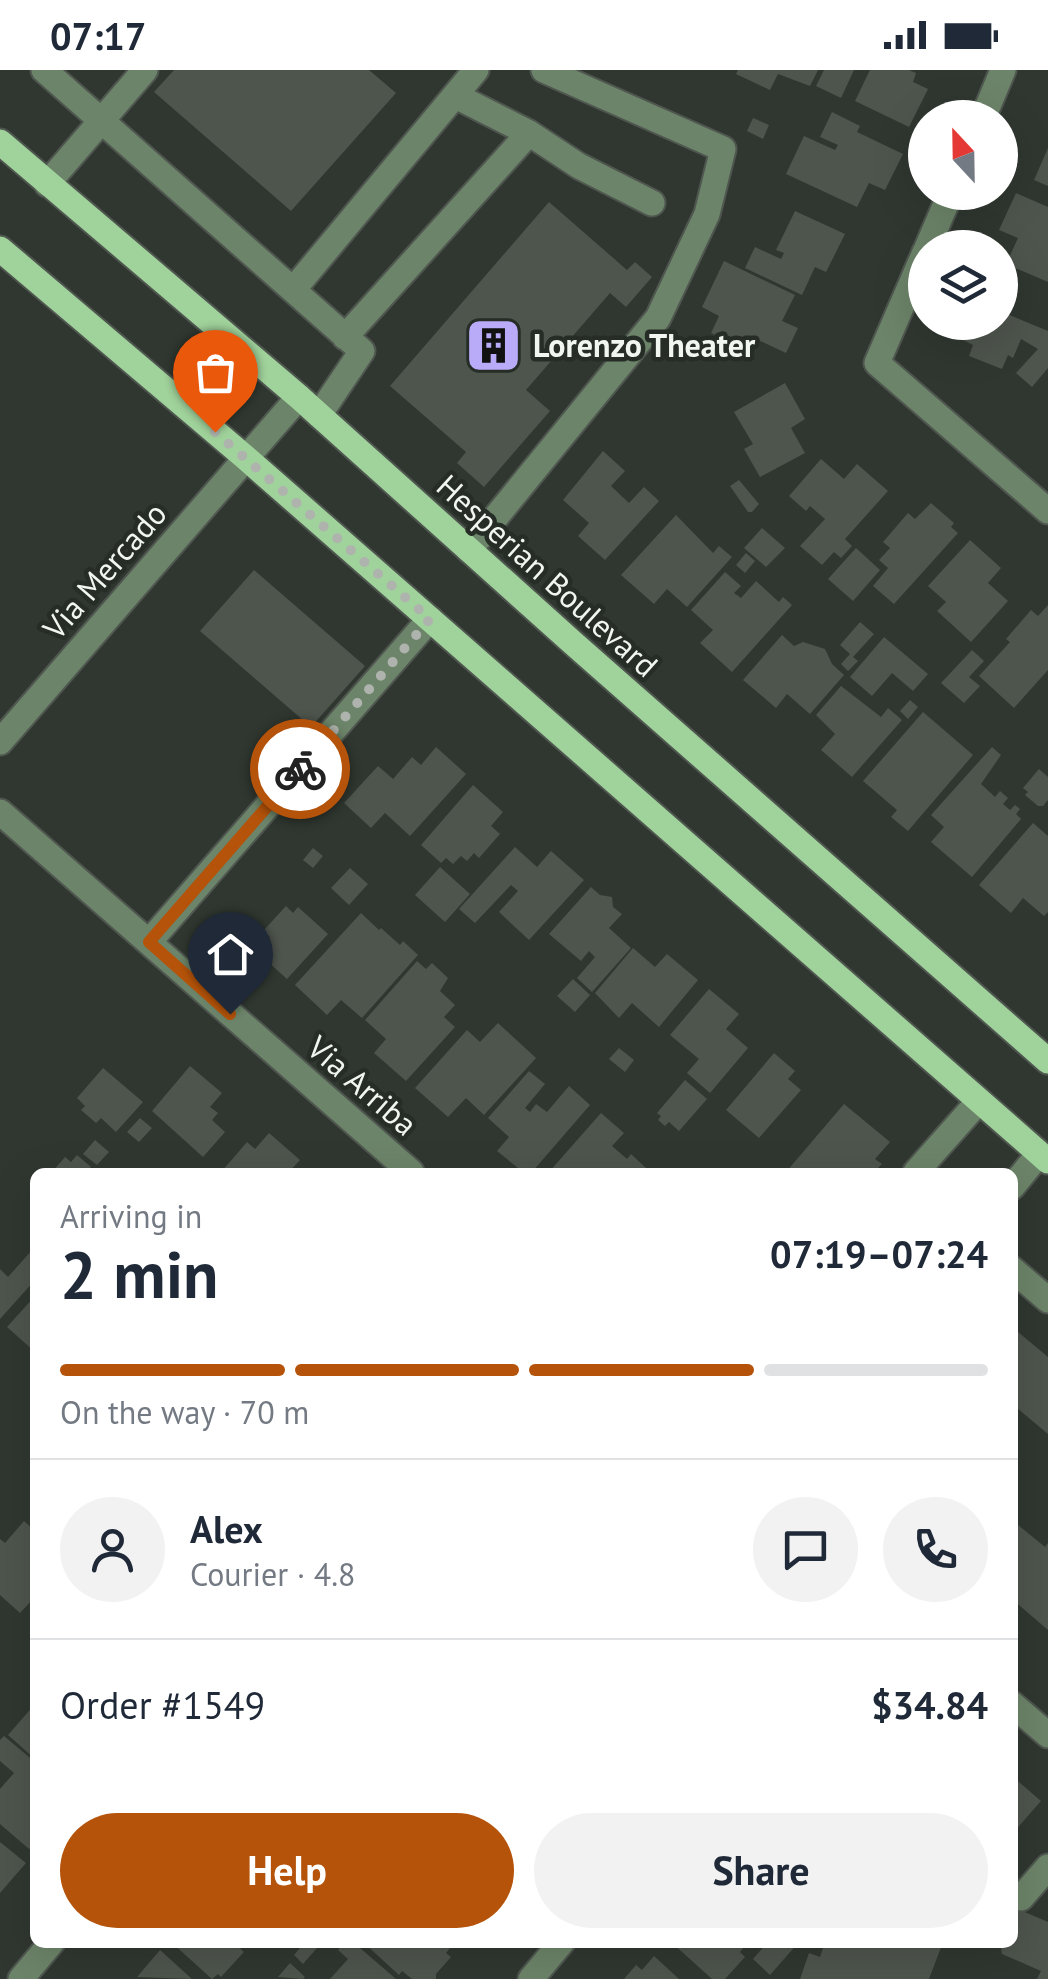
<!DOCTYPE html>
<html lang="en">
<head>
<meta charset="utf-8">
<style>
  body { margin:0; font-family:"PT Sans",sans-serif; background:#f2f2f3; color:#1f2937; height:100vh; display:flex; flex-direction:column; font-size:38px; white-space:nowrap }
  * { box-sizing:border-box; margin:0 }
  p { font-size:32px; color:#747a83 }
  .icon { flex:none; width:55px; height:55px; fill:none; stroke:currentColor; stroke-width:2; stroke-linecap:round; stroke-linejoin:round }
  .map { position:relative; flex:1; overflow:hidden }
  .side { position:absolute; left:30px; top:1098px; width:988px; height:780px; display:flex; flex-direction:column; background:#fff; border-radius:15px; box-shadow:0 10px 40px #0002 }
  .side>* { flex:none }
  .needle { width:65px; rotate:338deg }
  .buttons { position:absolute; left:908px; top:30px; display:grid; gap:20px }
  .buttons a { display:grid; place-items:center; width:110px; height:110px; border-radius:50%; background:#fff; box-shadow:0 10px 40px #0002; font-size:50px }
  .pin { position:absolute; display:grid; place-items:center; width:85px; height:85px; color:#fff; margin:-102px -42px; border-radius:50% 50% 50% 0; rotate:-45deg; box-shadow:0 0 10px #0007 }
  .pin .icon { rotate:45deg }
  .courier { position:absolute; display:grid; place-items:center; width:100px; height:100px; margin:-50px; border:8px solid #b45309; border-radius:50%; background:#fff; color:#222; box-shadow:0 2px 12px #0007 }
  .overview em { font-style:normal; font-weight:700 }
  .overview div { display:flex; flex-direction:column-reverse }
  .overview { display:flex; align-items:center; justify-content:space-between; height:170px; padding:0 30px }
  h1 { font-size:65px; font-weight:700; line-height:75px }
  .bar { display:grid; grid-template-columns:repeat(4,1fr); gap:15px 10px; align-content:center; height:120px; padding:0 30px }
  .bar i { height:12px; border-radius:8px; background:#e0e1e3 }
  .bar .selected { background:#b45309 }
  .bar p { grid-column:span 4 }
  .line { display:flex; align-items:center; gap:25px; padding:0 30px; border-top:2px solid #e0e1e3 }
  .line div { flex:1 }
  .round { display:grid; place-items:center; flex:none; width:105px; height:105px; border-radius:52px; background:#f2f2f3 }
  .cta { display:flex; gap:20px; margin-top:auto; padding:20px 30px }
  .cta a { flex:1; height:115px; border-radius:60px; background:#b45309; color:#fff; font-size:40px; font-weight:700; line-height:115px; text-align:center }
  .cta a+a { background:#f2f2f3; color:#1f2937 }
  .status { display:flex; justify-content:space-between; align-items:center; height:70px; padding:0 50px; background:#fff; direction:ltr }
  .status svg { height:28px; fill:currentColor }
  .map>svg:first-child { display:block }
</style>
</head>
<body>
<div class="status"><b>07:17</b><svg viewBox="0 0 49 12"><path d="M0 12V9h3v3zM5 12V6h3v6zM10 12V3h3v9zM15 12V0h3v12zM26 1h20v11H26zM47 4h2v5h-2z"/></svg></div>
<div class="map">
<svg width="1048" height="1909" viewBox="0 0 1048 1909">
  <rect width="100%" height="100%" fill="#303730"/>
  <path fill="#4e554d" d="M174,0H369L396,23L291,141L154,22Z
    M738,0H818L810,16L778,4L770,20L736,4Z
    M824,0H854L841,28L816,16Z
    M870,0H909L916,3L913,12L928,19L909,57L855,31Z
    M832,42L860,56L857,62L903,84L885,120L869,113L857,137L786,104L804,66L835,80L838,75L820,67Z
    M753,48L769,55L763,69L747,61Z
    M1048,78V116L1034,110Z
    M1016,123L1048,137V212L1006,194L1018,168L999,160Z
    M549,132L627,200L635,192L652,207L626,237L610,223L526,320L550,341L484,417L457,393L466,382L390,316Z
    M795,141L845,164L826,202L815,197L802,225L745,198L755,177L781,189L784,183L776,180Z
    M724,191L795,225L782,251L798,258L786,283L756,269L750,281L711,263L719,246L702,237Z
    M1000,241L1048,261V298L1032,317L1016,303L1038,279L1021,269L1013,288L1008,285L1002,299L969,286L973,275L959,268L969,252H1000Z
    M785,313L805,349L791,358L805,383L760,407L744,379L753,374L734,342Z
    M603,381L625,401L611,416L629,433L644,417L659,431L605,490L578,466L589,453L563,430Z
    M821,389L844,409L857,394L888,421L845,469L852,476L841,488L834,482L822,495L800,476L825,449L810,436L806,441L789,426Z
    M739,410L759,434L752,442H748L730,416Z
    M931,433L954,453L951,457L958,463L894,534L873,516L888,498L879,490L890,478L883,472L908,443L915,449Z
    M676,445L713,483L719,476L732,487L687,537L667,519L654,534L621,505Z
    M762,458L785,478L766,497L744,478Z
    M970,470L1001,498L988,513L1008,531L971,572L937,541L946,532L928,516Z
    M856,478L880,500L853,531L828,509Z
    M746,483L755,491L745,503L736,495Z
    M254,500L365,596L311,657L200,561Z
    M725,502L741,516L734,523L741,528L756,511L779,532L783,527L792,535L732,602L700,573L713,560L691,540Z
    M1048,535V600L1014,638L979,606L1010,572L1006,569L1031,540L1038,546Z
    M860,552L874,564L853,587L858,591L848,601L841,594L850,584L840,575Z
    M782,565L794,576L803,572L825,579L832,594L844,605L810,644L787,624L776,638L743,610Z
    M884,567L928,604L913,621L892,603L872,626L850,607Z
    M972,580L984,591L969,607L980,616L964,633L941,613Z
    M841,616L881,647L888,638L902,650L852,707L821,680L835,664L816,645Z
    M910,630L918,637L908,649L900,641Z
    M923,642L973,685L908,761L891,747L897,740L863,711Z
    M436,677L466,704L410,766L385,743L371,758L344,733L378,696L393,709L412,687L421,695Z
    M992,677L1001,685L981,714L995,727L1000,721L1008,728L1003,734L1010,740L1015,735L1020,739L1016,744L1021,749L972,807L931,772L944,757L931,745Z
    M1039,699L1048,707V730L1043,736H1038L1025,725L1028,722L1023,718Z
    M473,715L503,742L491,756L500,764L479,788L474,783L467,791L461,786L453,794L446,788L441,793L421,775Z
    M1033,753L1048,766V842L1044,846L1023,828L1011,843L979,815Z
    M515,777L537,797L551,781L584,810L529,870L499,842L518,821L511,815L475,853L459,839Z
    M313,778L323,786L313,798L303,790Z
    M440,797L470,824L445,852L415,825Z
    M350,798L368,814L349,835L331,818Z
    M591,817L600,825L612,827L613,837L622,844L609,858L631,878L592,922L577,908L595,887L589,881L581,891L549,864Z
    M286,836L293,843L298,837L328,864L287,909L257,882L270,867L263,861Z
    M361,843L379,860L381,858L400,875L403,871L418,885L362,948L341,930L327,945L295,915Z
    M633,878L655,897L667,884L698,910L659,957L632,933L619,948L595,923Z
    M417,891L426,899L432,893L448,908L440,921L455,935L444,947L455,957L406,1011L374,983L386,969L365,950Z
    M573,909L590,925L575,942L557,926Z
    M709,919L739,944L726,959L748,978L710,1023L687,1003L699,989L670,965Z
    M498,953L536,988L484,1045L466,1028L448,1047L415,1018L467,960L480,972Z
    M619,978L634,990L625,1002L609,989Z
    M774,983L795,1001L788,1009L801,1020L759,1068L726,1040Z
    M190,996L222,1023L210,1037L218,1043L212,1050L225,1062L203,1087L152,1041Z
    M103,998L143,1032L116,1062L101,1048L96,1053L81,1040L85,1036L77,1028Z
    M529,1001L545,1014L525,1038L530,1042L536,1034L547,1042L569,1016L590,1035L532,1102H523L497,1081L509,1067L488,1048Z
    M685,1010L707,1029L679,1061L669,1052L665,1056L658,1050L661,1046L657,1043Z
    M844,1034L890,1072L875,1089L882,1094L874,1102L866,1099L863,1102H786Z
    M601,1043L624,1063L612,1076L627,1089L631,1084L646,1098L643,1102H549Z
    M140,1048L152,1058L139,1072L127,1062Z
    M269,1063L300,1090L289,1102L222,1101L247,1072L255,1079Z
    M95,1070L109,1082L97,1095L83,1084Z
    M77,1085L91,1097L86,1102H52L65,1087L71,1092Z
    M32,1180L35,1182V1210L0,1249V1199L8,1207Z
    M35,1226V1282L7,1257Z
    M1012,1257L1048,1287V1364L1012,1334Z
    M1012,1450L1045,1477L1048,1473V1560L1012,1529Z
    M24,1451L35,1461V1527L20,1543L0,1525V1469L5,1473Z
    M35,1634V1689L8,1665Z
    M4,1666L35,1692V1773L29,1779L0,1754V1719L14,1703L0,1691V1670Z
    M1012,1706L1041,1731L1012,1764Z
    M0,1772L26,1793L0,1823Z
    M1020,1840L1048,1852V1909H1037L1041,1901L1002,1884L1000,1872H1012V1846Z
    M171,1872H233L244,1882L221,1907L218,1904L212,1909Z
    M305,1872L317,1878L303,1894L294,1885Z
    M344,1872H353L396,1909H330L348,1889L338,1880Z
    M363,1872H455L446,1883L451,1887L436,1904V1909H412L402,1901L399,1905Z
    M671,1872H748L740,1882L745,1887L725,1909H712Z
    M768,1872H799L770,1905L753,1889Z
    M825,1872H943L929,1909H800L809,1883L820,1887Z
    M160,1880L192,1909L137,1907Z
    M654,1886L679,1909H624L636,1895L642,1900Z
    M290,1893L305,1907L303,1909L278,1907Z"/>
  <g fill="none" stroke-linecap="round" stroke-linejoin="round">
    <defs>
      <path id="minor" d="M44,0L362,281L319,345
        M983,48L1003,0
        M529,63L579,96L652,133
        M47,114L145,0
        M927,178L951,122
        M925,182L877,293L1048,441
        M293,220L476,0
        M345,267L529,63L456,26
        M469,480L658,248L707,144L723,79L544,0
        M0,672L299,327
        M0,742L411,1102
        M149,872L430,549
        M916,1102L979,1031
        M1012,1117L1039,1084
        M1012,1199L1048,1230
        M1012,1634L1048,1665
        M1021,1828L1048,1797
        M21,1909L52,1872
        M531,1909L562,1872"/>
      <path id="major" d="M0,72L299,327L573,573L1048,991
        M0,179L246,388L1048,1091"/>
    </defs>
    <use href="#minor" stroke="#4f564f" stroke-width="29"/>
    <use href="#major" stroke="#4f564f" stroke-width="29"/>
    <use href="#minor" stroke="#6c8469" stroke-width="25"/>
    <use href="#major" stroke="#a0d29b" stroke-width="25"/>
  </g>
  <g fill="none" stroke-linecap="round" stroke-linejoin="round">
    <path stroke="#aeb3ad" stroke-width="10" stroke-dasharray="0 18" d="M215,362L430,549L300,699"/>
    <path stroke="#b45309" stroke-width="12" d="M230,944L149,872L300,699"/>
  </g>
  <defs>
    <symbol id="building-square" viewBox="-11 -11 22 22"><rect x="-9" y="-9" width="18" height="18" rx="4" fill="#b9abf7" stroke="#262d26"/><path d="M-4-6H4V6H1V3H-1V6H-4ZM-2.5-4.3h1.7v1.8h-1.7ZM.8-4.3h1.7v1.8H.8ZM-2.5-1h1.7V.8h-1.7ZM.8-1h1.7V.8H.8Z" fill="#111"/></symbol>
  </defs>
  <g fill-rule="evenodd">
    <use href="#building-square" x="462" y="244" width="63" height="63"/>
  </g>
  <g text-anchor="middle" stroke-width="9" stroke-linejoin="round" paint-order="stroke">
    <g font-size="32" font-weight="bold" fill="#f2f6f1" stroke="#262d26" text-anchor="start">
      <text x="533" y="287">Lorenzo Theater</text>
    </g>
    <g font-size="32" fill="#f2f6f1" stroke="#262d26">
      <text transform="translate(105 501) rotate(-49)" y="11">Via Mercado</text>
      <text transform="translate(547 506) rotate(42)" y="11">Hesperian Boulevard</text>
      <text transform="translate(362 1016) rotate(41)" y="11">Via Arriba</text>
    </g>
  </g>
</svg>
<div class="buttons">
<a><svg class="needle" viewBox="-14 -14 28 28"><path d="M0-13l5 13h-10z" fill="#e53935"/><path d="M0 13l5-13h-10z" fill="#747a83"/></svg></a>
<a><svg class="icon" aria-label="layers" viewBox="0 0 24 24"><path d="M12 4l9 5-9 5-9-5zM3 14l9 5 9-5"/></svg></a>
</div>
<div class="pin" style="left:215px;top:362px;background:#ea580c"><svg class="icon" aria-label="bag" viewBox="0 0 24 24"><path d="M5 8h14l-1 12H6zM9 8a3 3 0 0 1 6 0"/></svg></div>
<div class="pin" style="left:230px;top:944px;background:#1f2937"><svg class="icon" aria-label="home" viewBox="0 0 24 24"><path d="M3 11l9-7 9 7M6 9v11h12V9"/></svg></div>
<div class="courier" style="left:300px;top:699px"><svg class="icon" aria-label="bike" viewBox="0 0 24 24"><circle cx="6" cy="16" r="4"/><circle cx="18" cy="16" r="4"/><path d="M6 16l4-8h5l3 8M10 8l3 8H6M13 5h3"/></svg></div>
<section class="side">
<div class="overview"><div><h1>2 min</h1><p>Arriving in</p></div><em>07:19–07:24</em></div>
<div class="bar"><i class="selected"></i><i class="selected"></i><i class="selected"></i><i></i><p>On the way · 70 m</p></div>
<div class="line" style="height:180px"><a class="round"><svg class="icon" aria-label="person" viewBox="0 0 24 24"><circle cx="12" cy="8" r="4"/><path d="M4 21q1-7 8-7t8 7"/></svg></a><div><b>Alex</b><p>Courier · 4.8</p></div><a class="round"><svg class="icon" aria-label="chat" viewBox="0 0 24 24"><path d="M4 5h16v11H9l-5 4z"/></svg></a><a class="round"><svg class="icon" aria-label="phone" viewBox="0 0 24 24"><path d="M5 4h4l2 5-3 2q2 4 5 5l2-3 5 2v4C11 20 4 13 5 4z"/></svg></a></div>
<div class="line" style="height:130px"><div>Order #1549</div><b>$34.84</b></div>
<div class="cta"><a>Help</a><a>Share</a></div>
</section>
</div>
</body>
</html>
